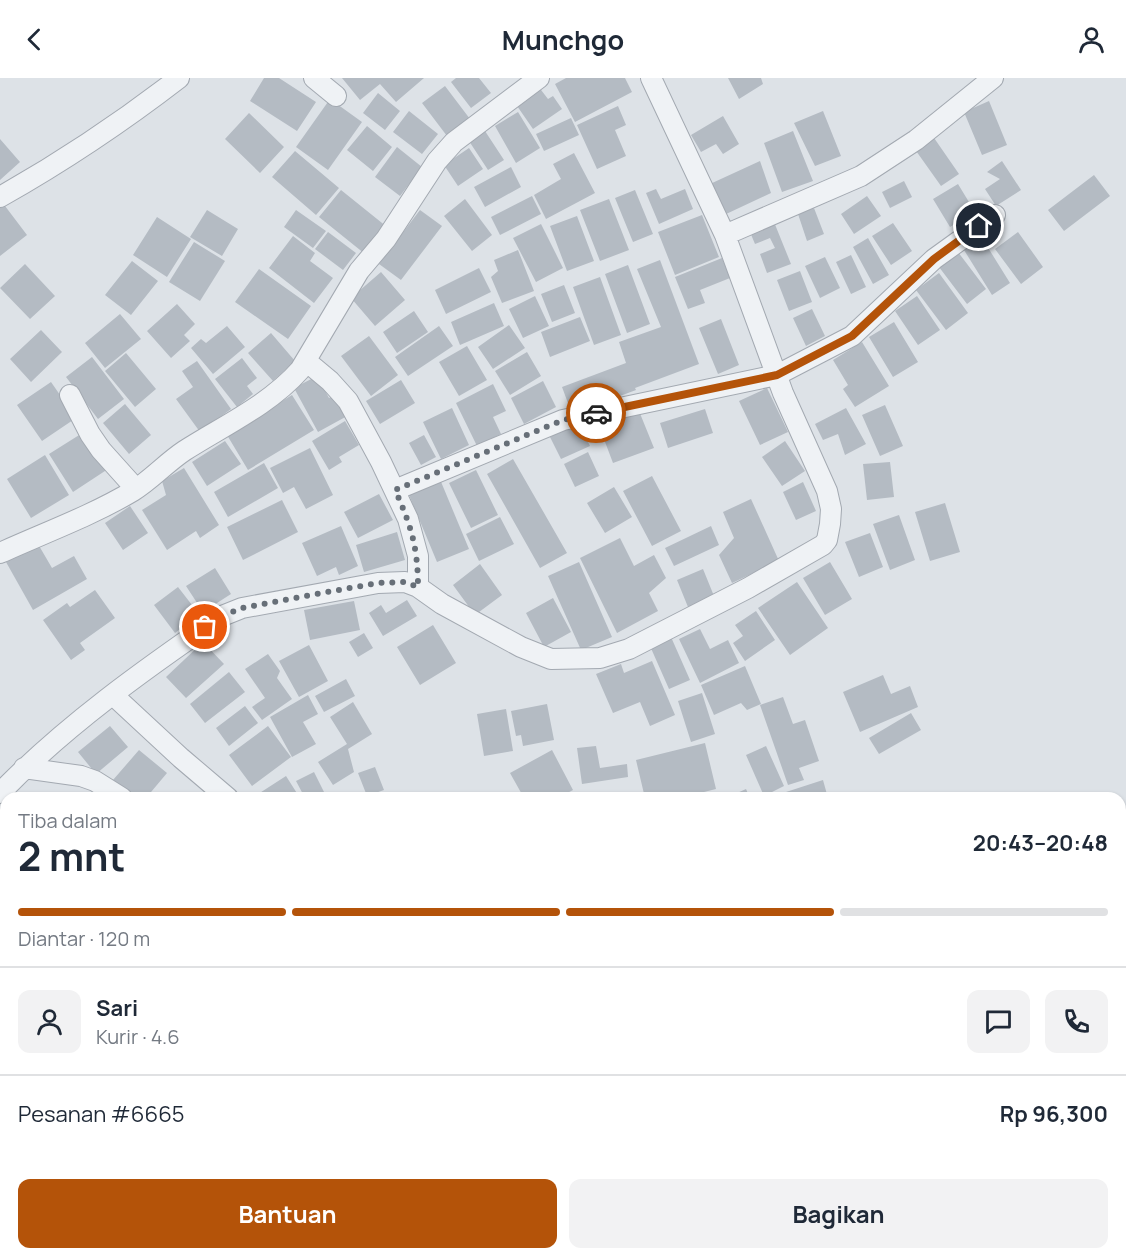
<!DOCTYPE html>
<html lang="id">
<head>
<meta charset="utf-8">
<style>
  body { margin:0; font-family:Manrope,sans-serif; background:#f2f2f3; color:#1f2937; height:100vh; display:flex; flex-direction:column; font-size:22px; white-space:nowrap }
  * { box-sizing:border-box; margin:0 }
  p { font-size:20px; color:#747a83 }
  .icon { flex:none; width:33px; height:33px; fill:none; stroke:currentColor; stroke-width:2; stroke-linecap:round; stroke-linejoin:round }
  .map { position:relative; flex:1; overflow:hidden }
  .sheet { position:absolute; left:0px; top:714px; width:1126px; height:468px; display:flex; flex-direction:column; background:#fff; border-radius:18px 18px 0 0; box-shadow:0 2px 4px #0004 }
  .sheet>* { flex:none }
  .pin { position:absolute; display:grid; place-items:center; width:51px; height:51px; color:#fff; margin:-26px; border:3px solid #fff; border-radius:50%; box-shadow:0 2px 6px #0007 }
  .courier { position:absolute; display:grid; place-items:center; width:60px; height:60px; margin:-30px; border:4px solid #b45309; border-radius:50%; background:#fff; color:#222; box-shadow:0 2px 8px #0007 }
  .overview em { font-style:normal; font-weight:700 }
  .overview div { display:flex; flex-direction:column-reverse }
  .overview { display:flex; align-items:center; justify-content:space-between; height:102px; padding:0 18px }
  h1 { font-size:39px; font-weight:700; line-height:45px }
  .bar { display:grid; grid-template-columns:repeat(4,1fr); gap:9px 6px; align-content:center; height:72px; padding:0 18px }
  .bar i { height:8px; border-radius:4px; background:#e0e1e3 }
  .bar .active { background:#b45309 }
  .bar p { grid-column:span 4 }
  .line { display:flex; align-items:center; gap:15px; padding:0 18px; border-top:2px solid #e0e1e3 }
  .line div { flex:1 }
  .round { display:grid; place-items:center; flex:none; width:63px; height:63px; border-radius:12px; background:#f2f2f3 }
  .action { display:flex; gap:12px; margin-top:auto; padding:12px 18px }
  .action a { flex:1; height:69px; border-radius:12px; background:#b45309; color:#fff; font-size:24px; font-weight:700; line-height:69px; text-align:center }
  .action a+a { background:#f2f2f3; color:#1f2937 }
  header { display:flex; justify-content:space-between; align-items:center; height:78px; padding:0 18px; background:#fff; font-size:27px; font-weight:700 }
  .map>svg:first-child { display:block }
</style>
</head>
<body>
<header><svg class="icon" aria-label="back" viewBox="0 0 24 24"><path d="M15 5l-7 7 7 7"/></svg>Munchgo<svg class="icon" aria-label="person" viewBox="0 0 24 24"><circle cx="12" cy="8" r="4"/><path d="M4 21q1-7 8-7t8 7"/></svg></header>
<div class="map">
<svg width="1126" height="1182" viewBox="0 0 1126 1182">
  <rect width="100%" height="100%" fill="#dde2e7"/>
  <path fill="#b4bbc3" d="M264,0H279L316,24L297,53L250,23Z
    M342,0H424L396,24L380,6L360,22Z
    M456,0H479L491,15L471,30L451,4Z
    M566,0H625L632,14L575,44L555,6Z
    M728,0H761L763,6L739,21Z
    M445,8L470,41L447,58L422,25Z
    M538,8L548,21L553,18L562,31L533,51L515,25Z
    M378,15L400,33L385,52L363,35Z
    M330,21L362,44L328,92L296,69Z
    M989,23L1007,67L982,77L964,34Z
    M618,28L626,47L615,52L626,78L597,91L577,47Z
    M409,33L438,56L422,76L393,54Z
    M823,33L841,78L815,88L794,45Z
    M518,34L540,70L516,85L495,48Z
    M249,35L284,69L260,95L225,61Z
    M723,38L739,66L723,76L716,66L701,74L691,57Z
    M571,40L579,57L544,73L536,56Z
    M367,48L392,69L373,93L347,72Z
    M485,53L504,82L488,92L469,63Z
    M793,53L813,103L782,114L764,65Z
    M932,57L959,96L941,108L914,70Z
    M0,61L20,84L0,102Z
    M397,69L422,89L400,118L375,99Z
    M469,70L483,91L458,108L444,87Z
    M295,73L339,110L316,137L272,99Z
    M574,75L595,115L546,141L534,117L561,101L553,86Z
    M760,83L771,115L724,137L710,106Z
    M1002,83L1021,112L996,128L985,111L1000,101L987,94Z
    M511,89L521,109L485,129L474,109Z
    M1094,97L1110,118L1064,153L1048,132Z
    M904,103L912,119L890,130L882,114Z
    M958,106L975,134L950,149L933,121Z
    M656,111L661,121L685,111L693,131L659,146L646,115Z
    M341,112L387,149L365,176L319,139Z
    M635,112L653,156L633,164L615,120Z
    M532,118L541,136L500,157L491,139Z
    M867,118L881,138L854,156L841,136Z
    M465,121L492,157L472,173L444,138Z
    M609,121L629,172L600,183L580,132Z
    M2,124L27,157L0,178V126Z
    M814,130L824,156L807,163L798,136Z
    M207,132L238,151L222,178L190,159Z
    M296,132L326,153L313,170L284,149Z
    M420,132L442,148L401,202L379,186Z
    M702,137L719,179L675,197L658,154Z
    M577,138L594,183L567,193L550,148Z
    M157,139L191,161L167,199L133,177Z
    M774,144L791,186L767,195L760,176L775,170L770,160L755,166L750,154Z
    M893,145L912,173L891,187L872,158Z
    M541,146L563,190L536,204L513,160Z
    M328,154L356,175L343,192L315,171Z
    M1018,154L1043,189L1021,206L995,171Z
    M293,158L315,175L310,183L333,200L314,225L269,190Z
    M868,160L889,197L873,206L853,169Z
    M982,160L1010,205L992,217L964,172Z
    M194,164L225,183L200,223L169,204Z
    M518,172L534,213L502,225L491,199L498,193L494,182Z
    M958,174L986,211L967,226L939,189Z
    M851,177L866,209L851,216L836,184Z
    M825,179L840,210L820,220L805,188Z
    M722,180L730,200L700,212L705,225L688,231L675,199Z
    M660,182L699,286L635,310L636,312L572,336L562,309L626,285L619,264L661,249L637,191Z
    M132,183L158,203L131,237L105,217Z
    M25,186L55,218L30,241L0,210Z
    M628,187L650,246L627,255L605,196Z
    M479,190L491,214L446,236L435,212Z
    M259,191L311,228L288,261L235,224Z
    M800,193L812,224L789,233L777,202Z
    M381,194L405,222L375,248L351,220Z
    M939,195L968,235L946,252L916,212Z
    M600,199L621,257L594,267L573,209Z
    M564,207L575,235L552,244L541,216Z
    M535,218L549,248L523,260L509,231Z
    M917,218L940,252L918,267L895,233Z
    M494,225L504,248L460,267L451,244Z
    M177,226L195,246L184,257L190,263L171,280L147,253Z
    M812,231L825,258L806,268L793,240Z
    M414,233L428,254L397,275L383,254Z
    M120,236L141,261L105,290L85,265Z
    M580,239L590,263L550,279L541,254Z
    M721,241L739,287L718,296L699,250Z
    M894,244L918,284L893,299L869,259Z
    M509,247L525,270L493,291L478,269Z
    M227,248L245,269L213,296L191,270L201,261L206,265Z
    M439,248L453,268L408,298L395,279Z
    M41,252L62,274L31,304L10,281Z
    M271,255L295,283L273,303L248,275Z
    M369,258L398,297L371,318L341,278Z
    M862,264L889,308L855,329L843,311L848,307L833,282Z
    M467,268L487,302L459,318L439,284Z
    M527,274L541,298L510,317L495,293Z
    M126,275L156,311L135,329L105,293Z
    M92,279L124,321L98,341L66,299Z
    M242,280L257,300L247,308L253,316L237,329L215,301Z
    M197,283L231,331L200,354L176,321L193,309L182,293Z
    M317,298L329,320L337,316L349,337L318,354L294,310Z
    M401,302L415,325L380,346L366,323Z
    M543,303L556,329L524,346L511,320Z
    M51,304L76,340L42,363L17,327Z
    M493,306L506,333L493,339L501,356L477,368L456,325Z
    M767,310L788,354L760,367L739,323Z
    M292,317L314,352L248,392L227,357Z
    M125,326L151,357L129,376L103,345Z
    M885,327L903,368L880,378L862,337Z
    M452,330L469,367L441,381L423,344Z
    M846,330L866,366L845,377L838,356L823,362L815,346Z
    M705,331L713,355L668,370L660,345Z
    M639,333L654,370L613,385L599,348Z
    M345,343L359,367L339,379L342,384L329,392L312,363Z
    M579,345L590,368L561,381L550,359Z
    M84,354L108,391L73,414L49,376Z
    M424,357L436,379L421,387L409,365Z
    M225,363L241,386L207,408L192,384Z
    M785,363L805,393L782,408L762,379Z
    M310,370L333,417L306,431L294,409L283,415L270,390Z
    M588,374L599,398L575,409L564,386Z
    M45,377L69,417L31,440L7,401Z
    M513,381L567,475L540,490L487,396Z
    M890,384L894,419L867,422L863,386Z
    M264,385L278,410L228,439L214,414Z
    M184,390L219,447L200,460L196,453L167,472L142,432L166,417L162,403Z
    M476,392L498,437L471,450L449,405Z
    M652,398L681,453L652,468L623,413Z
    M439,399L469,471L437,484L407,412Z
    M803,404L816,433L796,442L783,414Z
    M614,409L632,439L605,455L587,425Z
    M379,416L393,442L358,460L344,434Z
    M751,421L779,483L732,505L719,477L734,460L723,434Z
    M282,422L298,454L243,482L227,449Z
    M945,425L960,474L930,483L915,434Z
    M130,428L148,455L123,472L105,445Z
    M899,437L915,482L890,492L873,446Z
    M500,439L514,466L479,483L466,456Z
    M341,448L358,488L339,497L336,489L317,498L302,465Z
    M711,448L719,467L674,488L665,470Z
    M397,454L405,482L364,494L356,467Z
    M870,455L883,489L859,499L845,464Z
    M620,460L634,488L654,477L666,500L649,515L658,533L617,555L580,480Z
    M38,466L52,490L74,478L87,501L33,532L6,484Z
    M579,484L612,559L581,572L548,498Z
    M830,484L852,521L825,537L803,500Z
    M480,486L502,517L475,537L453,507Z
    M215,490L231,516L203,534L186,508Z
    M703,491L714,518L688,529L677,502Z
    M797,504L828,550L790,577L758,530Z
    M178,509L199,536L175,555L154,527Z
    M95,512L115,540L80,565L85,572L71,582L43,542L67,525L70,529Z
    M553,520L571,554L544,569L526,535Z
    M407,522L417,538L383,558L369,535L381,527L386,535Z
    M354,523L360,552L310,562L304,532Z
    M756,533L775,562L745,583L733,565L743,558L735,547Z
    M433,547L456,585L420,607L397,569Z
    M700,551L710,571L728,562L739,585L700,605L679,561Z
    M364,555L373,570L358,579L349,564Z
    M671,559L690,602L669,611L650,568Z
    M203,564L224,586L186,620L166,599Z
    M309,567L328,603L299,619L279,583Z
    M268,576L280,593L277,600L292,621L262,642L252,629L265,620L245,591Z
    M652,583L675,637L650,648L640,624L613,635L596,596L621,586L624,595Z
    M745,588L761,626L747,632L741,625L714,637L701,607Z
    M229,594L245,614L205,645L190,626Z
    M883,597L891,616L910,608L918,629L860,654L843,614Z
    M346,601L355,618L324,634L315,618Z
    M702,615L715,656L691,664L678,623Z
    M308,617L318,636L303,644L316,666L292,679L270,639Z
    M783,619L793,646L805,642L819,683L799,690L804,702L788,707L760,627Z
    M353,624L372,656L348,671L354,694L333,707L318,684L347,666L330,639Z
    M547,626L554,662L523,668L521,657L516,658L511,633Z
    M245,628L258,645L229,668L216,650Z
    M506,631L513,673L484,678L477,636Z
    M911,635L921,652L879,676L869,660Z
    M110,648L128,669L96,696L78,674Z
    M268,648L291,679L252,708L229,677Z
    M705,665L716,711L680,720H645L636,682Z
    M596,668L600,690L627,686L628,699L582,706L577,670Z
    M766,668L784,708L764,718L746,677Z
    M139,672L167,695L146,720H134L113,702Z
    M552,672L573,712L558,720H524L510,695Z
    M375,689L384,712L367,718L358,695Z
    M314,694L327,720H305L296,703Z
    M286,698L300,720H256L255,718Z
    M823,702L828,720H788L786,714Z
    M746,711L750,720H726Z
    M219,1176H247L238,1182H223Z"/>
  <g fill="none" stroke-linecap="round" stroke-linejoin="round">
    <defs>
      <path id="minor" d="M314,0L336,18
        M0,119C62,84 122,44 179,0
        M725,157L861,98L916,62L993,0
        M306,283L330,303L348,323L381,384L408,441L418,478V509
        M70,317L90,356L101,372L136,411
        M395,412L563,342L777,297L852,258L934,181L995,137
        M0,475C44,455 91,438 133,413C151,402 166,385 184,373C223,348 269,327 300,292L359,193L386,161L437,83L454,64L539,0
        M113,617L181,680L228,720
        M24,690L81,698L95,703L122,720
        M0,715C66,647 145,591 222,538L242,530L378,505L405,504L418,509L442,526L521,569L551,581L600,580L629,571L748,510L823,467L827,462L830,446L831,431L827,413L783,315L725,157L651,0
        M543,1176L544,1182"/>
    </defs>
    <use href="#minor" stroke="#a3a9b1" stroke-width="22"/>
    <use href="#minor" stroke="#eff2f5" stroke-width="20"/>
  </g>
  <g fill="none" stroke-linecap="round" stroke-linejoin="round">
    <path stroke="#676f78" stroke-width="6" stroke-dasharray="0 10.8" d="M205,549L222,538L242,530L322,515L378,505L405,504L418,509C418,470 411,447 395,412L563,342L596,335"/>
    <path stroke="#b45309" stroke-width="8" d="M596,335L777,297L852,258L934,181L979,148"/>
  </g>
</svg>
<div class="pin" style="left:205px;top:549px;background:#ea580c"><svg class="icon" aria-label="bag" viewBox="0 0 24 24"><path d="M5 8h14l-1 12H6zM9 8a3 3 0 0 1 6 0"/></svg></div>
<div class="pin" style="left:979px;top:148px;background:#1f2937"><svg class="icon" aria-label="home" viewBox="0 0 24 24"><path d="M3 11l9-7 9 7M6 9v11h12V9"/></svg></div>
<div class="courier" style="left:596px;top:335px"><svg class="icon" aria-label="car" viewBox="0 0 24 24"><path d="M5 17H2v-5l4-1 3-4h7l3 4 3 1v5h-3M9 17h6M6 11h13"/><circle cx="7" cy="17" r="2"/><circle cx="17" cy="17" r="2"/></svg></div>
<section class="sheet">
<div class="overview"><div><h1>2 mnt</h1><p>Tiba dalam</p></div><em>20:43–20:48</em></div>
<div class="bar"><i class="active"></i><i class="active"></i><i class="active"></i><i></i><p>Diantar · 120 m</p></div>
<div class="line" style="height:108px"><a class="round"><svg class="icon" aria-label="person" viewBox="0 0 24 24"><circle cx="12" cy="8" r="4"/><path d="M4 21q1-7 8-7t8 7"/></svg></a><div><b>Sari</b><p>Kurir · 4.6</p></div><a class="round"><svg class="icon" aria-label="chat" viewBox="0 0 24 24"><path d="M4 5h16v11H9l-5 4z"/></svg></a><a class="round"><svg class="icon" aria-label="phone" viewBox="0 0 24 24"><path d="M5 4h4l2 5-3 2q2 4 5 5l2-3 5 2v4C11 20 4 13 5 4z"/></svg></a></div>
<div class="line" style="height:78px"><div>Pesanan #6665</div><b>Rp 96,300</b></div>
<div class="action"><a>Bantuan</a><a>Bagikan</a></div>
</section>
</div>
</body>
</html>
